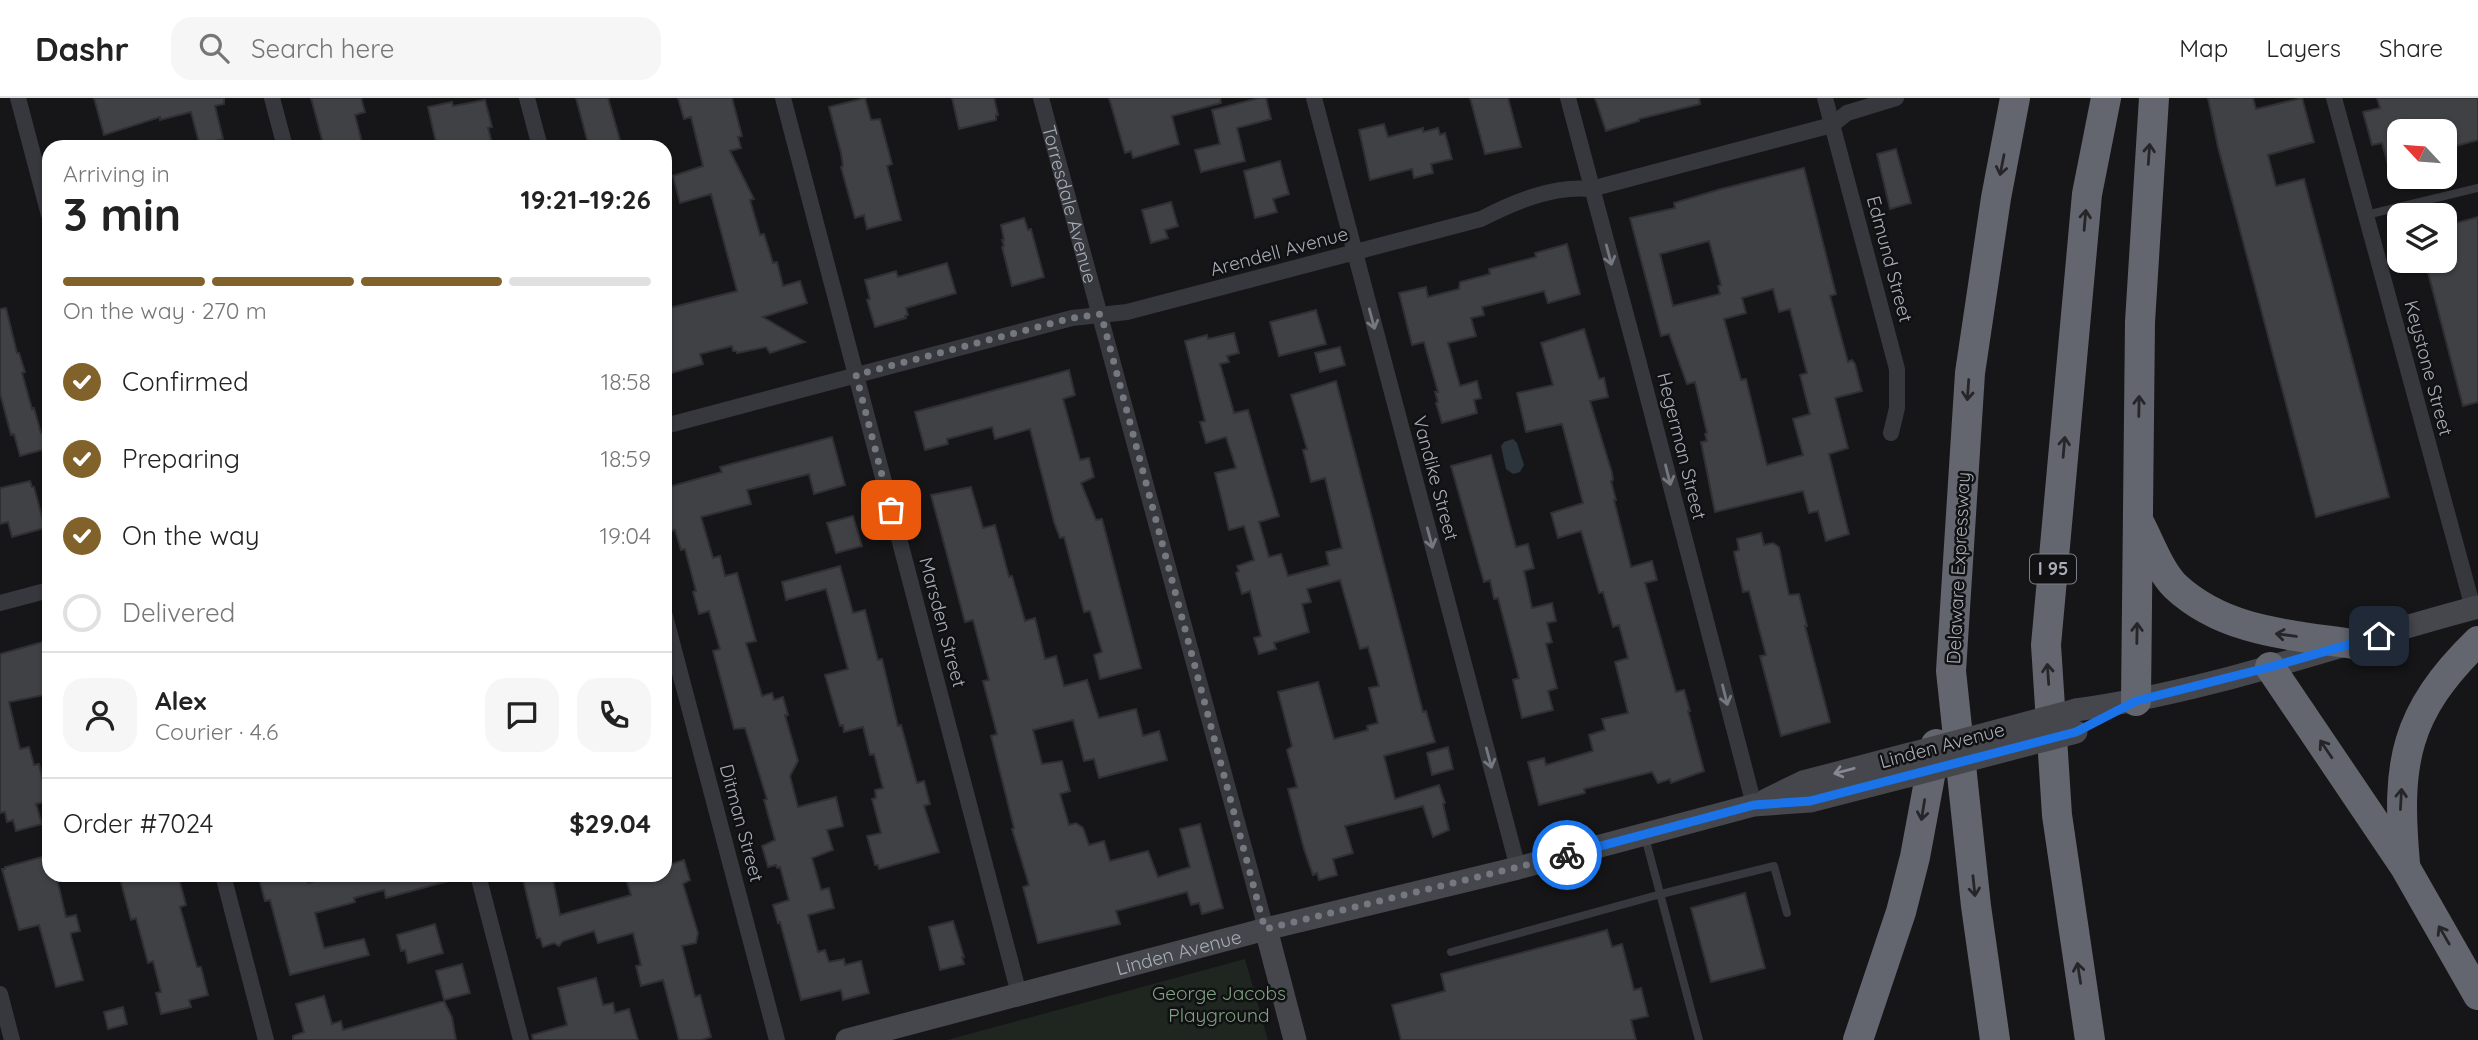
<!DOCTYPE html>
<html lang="en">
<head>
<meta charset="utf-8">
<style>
  body { margin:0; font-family:Quicksand,sans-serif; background:#f6f6f6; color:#222; height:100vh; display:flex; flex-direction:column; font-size:26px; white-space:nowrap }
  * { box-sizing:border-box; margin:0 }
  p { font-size:23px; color:#767676 }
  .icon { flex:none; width:38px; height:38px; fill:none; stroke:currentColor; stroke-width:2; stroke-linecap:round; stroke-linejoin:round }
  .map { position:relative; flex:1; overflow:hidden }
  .details { position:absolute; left:42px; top:42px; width:630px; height:742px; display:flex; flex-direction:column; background:#fff; border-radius:21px; box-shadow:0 2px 5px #0004 }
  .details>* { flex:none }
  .needle { width:46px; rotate:296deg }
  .buttons { position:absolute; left:2387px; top:21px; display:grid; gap:14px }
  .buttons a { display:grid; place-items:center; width:70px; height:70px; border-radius:14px; background:#fff; box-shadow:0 2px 5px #0004; font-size:35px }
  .pin { position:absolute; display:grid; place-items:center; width:60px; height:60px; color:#fff; margin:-30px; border-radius:14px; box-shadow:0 4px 10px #0006 }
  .courier { position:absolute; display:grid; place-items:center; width:70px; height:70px; margin:-35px; border:5px solid #1a73e8; border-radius:50%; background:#fff; color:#222; box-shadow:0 2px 9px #0007 }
  .headline em { font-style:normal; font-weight:700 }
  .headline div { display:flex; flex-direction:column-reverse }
  .headline { display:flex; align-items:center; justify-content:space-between; height:119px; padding:0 21px }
  h1 { font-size:46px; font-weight:700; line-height:52px }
  .bar { display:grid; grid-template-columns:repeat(4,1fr); gap:10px 7px; align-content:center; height:84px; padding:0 21px }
  .bar i { height:9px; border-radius:5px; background:#e0e0e0 }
  .bar .on { background:#80622a }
  .bar p { grid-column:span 4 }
  .line { display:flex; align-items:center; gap:18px; padding:0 21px; border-top:2px solid #e0e0e0 }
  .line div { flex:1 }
  .round { display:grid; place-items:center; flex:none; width:74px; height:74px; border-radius:21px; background:#f6f6f6 }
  ol { padding:0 21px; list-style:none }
  li { display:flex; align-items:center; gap:21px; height:77px }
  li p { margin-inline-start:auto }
  li .icon { padding:7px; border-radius:50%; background:#80622a; color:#fff; stroke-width:4 }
  li:last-child { color:#767676 }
  li i { width:38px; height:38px; border:4px solid #e0e0e0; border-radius:50% }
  header { display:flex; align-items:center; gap:42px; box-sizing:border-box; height:98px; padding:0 35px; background:#fff; border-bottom:2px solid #e0e0e0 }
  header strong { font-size:33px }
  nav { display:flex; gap:38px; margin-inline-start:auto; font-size:24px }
  .search { width:490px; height:63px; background:#f6f6f6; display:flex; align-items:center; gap:18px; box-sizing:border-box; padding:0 24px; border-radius:21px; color:#767676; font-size:26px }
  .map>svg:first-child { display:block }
</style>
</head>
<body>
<header>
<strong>Dashr</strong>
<div class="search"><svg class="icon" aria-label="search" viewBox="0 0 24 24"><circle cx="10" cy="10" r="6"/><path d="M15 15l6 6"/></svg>Search here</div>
<nav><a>Map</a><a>Layers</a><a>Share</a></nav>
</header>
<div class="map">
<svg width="2478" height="942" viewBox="0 0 2478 942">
  <rect width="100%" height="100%" fill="#161618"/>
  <path fill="#1e261f" d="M1245,861L1268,942H947Z"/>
  <path fill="#2c353c" d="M1513,341L1517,345L1524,367L1520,374L1513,376L1506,371L1501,348L1504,344Z"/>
  <path fill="#404145" stroke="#303034" stroke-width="2" fill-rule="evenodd" d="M94,0H224V6L215,8L223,41L200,48L191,14L160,22V19L104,37Z
    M311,0H361L365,14L355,17L363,49H324Z
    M576,0H608L622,49H589Z
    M678,0H732L742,38L738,39L741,50L730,53L754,101L750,102L760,137L764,136L773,165L777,164L783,188L800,183L807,205L763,219L805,244L770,255L766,249L737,255L736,253H733L732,248L700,256L703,266L665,277V211L737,193L711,96L680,105L673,78L703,68L691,19L684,21Z
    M865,0L871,22L880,21L892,66L887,68L901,122L867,131L864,117L855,120L841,69L843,68L841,55L829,9Z
    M952,0H994L998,17H996V22L959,31Z
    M1109,0H1220L1221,5L1172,18L1179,46L1133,60L1131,53L1125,55Z
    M1259,0H1266L1271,21L1237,30L1245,63L1201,74L1195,52L1220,46L1212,12Z
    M1470,0H1508L1521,49L1485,56Z
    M1595,0H1699L1700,6L1639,21V23L1606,33Z
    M2208,0H2253L2256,11L2302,0L2314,44L2268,57L2276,88L2304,81L2389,399L2316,419L2218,49Z
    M2377,0H2478V42L2445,51V33H2399V88H2394L2382,45L2372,47L2363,14L2380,10Z
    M485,2L492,29L488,30L493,49H437L428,9L452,4L453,8Z
    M1384,26L1388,39L1423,30V34L1438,30L1440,37L1445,35L1452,61L1431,66L1433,75L1414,80L1412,71L1370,82L1359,32Z
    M1896,51L1911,105L1890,111L1877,56Z
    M1280,63L1289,96L1273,101L1277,114L1255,120L1244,73Z
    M1804,70L1836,196L1830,198L1848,264L1852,262L1855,266L1862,293L1835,300L1848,350L1829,356L1849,436L1826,443L1818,413L1809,415L1803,393L1715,414L1701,344L1707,343L1705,336L1707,335L1695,284L1687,286L1669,236L1661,238L1630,120L1675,110L1674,105L1721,91ZM1709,143L1721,187L1718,188L1720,196L1673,208L1660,156ZM1773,191L1779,214L1790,211L1807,275L1800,277L1810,316L1793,321L1803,357L1767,367L1746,281L1741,282L1724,221L1746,215L1742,200Z
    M1171,104L1178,128L1165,132L1168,140L1151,145L1142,112Z
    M2478,119V304L2463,308L2425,163H2445V128Z
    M1024,120L1028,132L1031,131L1044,179L1012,188L1002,149L1004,148L1002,142H1004L1001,127Z
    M1567,146L1580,196L1548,205L1544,193L1482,209L1484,217L1471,220L1476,238L1448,245L1460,288L1477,283L1481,300L1474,302L1477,315L1442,325L1436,305L1438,304L1435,294H1438L1424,244L1412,247L1399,195L1426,189L1428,199L1459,191L1460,184L1490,176L1489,171L1536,159L1535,155Z
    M947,165L956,195L906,210L908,217L905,218L906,220L875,229L867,202L870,201L865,182L896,173L898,179Z
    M6,210L17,255H19L25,274L22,275L32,311L34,310L41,335L49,333V350L20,358L14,336L11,337L0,295V211Z
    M1316,212L1326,246L1279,258L1270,224Z
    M1584,231L1599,281L1604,280L1608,299L1590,303L1612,375L1613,382L1611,383L1616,402H1614L1631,469L1652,463L1657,482L1645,485L1676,594L1684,592L1690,613H1688L1704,673L1671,685L1670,681L1658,685L1652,674L1584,691L1585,695L1539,707L1528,664L1544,660L1546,667L1593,653L1589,637L1605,632L1602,621L1628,615L1615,564L1628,560L1619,527L1613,529L1603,494L1599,495L1581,433L1558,440L1551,415L1583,405L1562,326L1526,334L1517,295L1553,287L1541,245Z
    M1234,235L1239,255L1227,258L1229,264L1220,266L1234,315L1248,312L1279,418L1259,424L1269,459L1281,456L1288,478L1329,467L1326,454L1342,450L1325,380L1311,384L1303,352L1307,351L1291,297L1336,283L1423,614L1426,613L1435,644L1384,658L1395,701L1439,687L1445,705L1443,706L1449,732L1433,739L1423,708L1345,728L1353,755L1333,761L1337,777L1319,782L1317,775L1313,777L1304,751L1288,691L1297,689L1287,652L1292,648L1278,594L1318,584L1334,641L1368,632L1367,628L1378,625L1369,590L1379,588L1368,549L1360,551L1340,482L1307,491L1311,504L1302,506L1309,534L1274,545L1276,551L1259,556L1254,540L1261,538L1250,493L1242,496L1236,475L1239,473L1237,468L1254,462L1244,428L1229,432L1215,375L1236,370L1226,339L1206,345L1200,324L1205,323L1185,243L1207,237L1208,241Z
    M1340,249L1345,267L1320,274L1315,255Z
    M1069,272L1075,297L1063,301L1080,362L1089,360L1094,379L1081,385L1096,422L1102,421L1141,570L1100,581L1094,557L1102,554L1090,513L1084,514L1064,439L1060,440L1054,424L1030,331L995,341L992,329L947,341L948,346L925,352L915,314Z
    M832,339L845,387L814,396L809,376L747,392L751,406L701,419L713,460L720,458L725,478L737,475L756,543L746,545L762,598L772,595L774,602L783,599L788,617H785L798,663L790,678L798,709L836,699L843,728L827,732L833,752L812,760L821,792L829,790L834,810L808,817L818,854L825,852L829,864L844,861L845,867L861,863L869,895L843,902L841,892L801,902L780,824L778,825L773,807L789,802L780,769L777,770L776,767L768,769L762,748L775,742L764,702L767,701L745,630L734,631L713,553L720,551L709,513L699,516L693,494L696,493L685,451L681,452L675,432L669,433L665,420V390L722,374L720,369Z
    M1491,357L1516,449L1528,446L1534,470L1524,473L1532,510L1552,505L1556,523L1547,525L1552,544L1546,546L1557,590L1548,593L1553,612L1522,620L1513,582L1519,580L1498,500L1494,501L1490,482L1484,484L1451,368Z
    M30,383L32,389H34L45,430L12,439L8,424L0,426V390Z
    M971,389L983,430L995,427L1009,479L1012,478L1025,523L1035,520L1045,561L1056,558L1064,588L1087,582L1099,620L1136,611L1143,638L1159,633L1167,662L1099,680L1094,661L1084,663L1073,622L1033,632L1042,666L1062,663L1070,693L1060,696L1069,727L1076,725L1083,730L1089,747L1104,743L1110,763L1148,753L1158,779L1190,769L1180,731L1200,726L1223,810L1202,816L1199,805L1191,807L1187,794L1116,813L1120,826L1038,845L1023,789L1029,787L1012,731L1014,730L991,638L997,636L983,583L989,582L973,522L965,524L931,397Z
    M853,418L862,448L836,455L827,425Z
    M1761,435L1764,447L1773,445L1779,449L1789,497L1799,496L1807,528H1805L1830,624L1781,638L1760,558L1766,557L1749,493L1743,494L1734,454L1739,452L1737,441Z
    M840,468L853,515L865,512L878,562L882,561L898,628L901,627L917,685L924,683L930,706L924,708L939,754L879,771L878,767H875L867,738L881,735L872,701L876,700L875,692L883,690L874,656L870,657L863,629L844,634L843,627L840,628L834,608L825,577L848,571L826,491L786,502L782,484Z
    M49,542V596L9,604L20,651L29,649L34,667L39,666L48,703L36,706L42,726L16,733L13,722L7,724L5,714L0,715V556Z
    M1448,649L1453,671L1432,677L1427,655Z
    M49,757V777H56L66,819L76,817L80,833L71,835V838L83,882L56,889L39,827L19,832L2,771H5V769Z
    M684,762L690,782L683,786L698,835L696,845L682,848L695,899L700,897L711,939L701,942H679L663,882L641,888L636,868L641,867L633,835L598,845L594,833L563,843L559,848L554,845L543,849L540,840H537L523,781L552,777L560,817L631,797L626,781L641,777H665V768Z
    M119,777H178L186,807L180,809L197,869H201L208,897L189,902L191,909L161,916L156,895L161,894L153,863L148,865L136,820L131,822Z
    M258,777H306L308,785L336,777H451L452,782L386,800L384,792L354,800L355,804L315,815L324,850L364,841L369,857L290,877L270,802L265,803Z
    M1745,795L1765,870L1711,884L1691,810Z
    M953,823L964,859H962L964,866L940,872L929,829Z
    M435,826L443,855L408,865L405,852L401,853L397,837Z
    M1607,832L1612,849L1622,846L1634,892L1641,890L1648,918L1631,922L1636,942H1401L1392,907L1445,893L1441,876Z
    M462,866L470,895L444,902L436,873Z
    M596,880L603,907L613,905L615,915L629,911L638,942H533L532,937L567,927L558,890Z
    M324,898L332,926L341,923L343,932L444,903L452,919L456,942H293V938L304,934L296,906Z
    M123,909L127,926L108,931L104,914Z"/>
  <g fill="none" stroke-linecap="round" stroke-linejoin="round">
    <path stroke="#37383d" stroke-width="8" d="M2366,117L2478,90
      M1645,739L1699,942
      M1451,854L1661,796L1774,768L1787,815"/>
    <g stroke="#37383d" stroke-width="16">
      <path d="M18,0L49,117"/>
      <path d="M272,0L285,49"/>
      <path d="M527,0L540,49"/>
      <path d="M783,0L1019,896"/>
      <path id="s1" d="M1041,0L1266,831"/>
      <path d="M1314,0L1518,770"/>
      <path d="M1568,0L1637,258L1754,707"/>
      <path d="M1825,0L1897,271V310L1891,335"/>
      <path d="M2334,0L2473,510"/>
      <path d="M665,328L1072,220L1127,214L1481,121C1514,104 1554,87 1591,91L1832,27L1847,15L1896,0"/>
      <path d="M0,505L49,492"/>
      <path d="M665,518L777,942"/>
      <path d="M223,777L266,942"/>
      <path d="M478,777L521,942"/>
      <path d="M0,896L12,942"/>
    </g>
    <g stroke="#45474d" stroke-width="23">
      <path d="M2076,612C2214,593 2344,544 2478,509"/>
      <path d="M1766,702L1803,684L1910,656"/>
      <path d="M1266,831L1295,942"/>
      <path id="s2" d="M847,942L1266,831L1518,770L1754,707L1810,703L1907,678"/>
    </g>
    <path stroke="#63666e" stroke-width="30" d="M2140,426C2150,445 2160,473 2175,488C2224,534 2291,537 2353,546
      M2270,569L2405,769L2478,897
      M2136,603L2140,224L2154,0
      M2405,765C2396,665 2404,615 2478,543
      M1858,942L1901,814L1915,759L1936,646
      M1995,942L1976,808L1951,573L1970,275L1996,100L2015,0
      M2090,942L2057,717L2046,547L2087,96L2106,0"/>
    <path stroke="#45474d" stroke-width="23" d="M1910,656L2076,612
      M1907,678L2076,634"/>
  </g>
  <defs><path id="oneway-shaft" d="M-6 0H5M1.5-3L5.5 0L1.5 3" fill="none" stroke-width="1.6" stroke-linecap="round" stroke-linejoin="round" transform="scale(1.75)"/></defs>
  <g stroke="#26262a">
    <use href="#oneway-shaft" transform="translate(2149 56) rotate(-86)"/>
    <use href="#oneway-shaft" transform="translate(2002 67) rotate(101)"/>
    <use href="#oneway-shaft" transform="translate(2085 122) rotate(-85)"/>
    <use href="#oneway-shaft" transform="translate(1968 292) rotate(94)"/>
    <use href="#oneway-shaft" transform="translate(2139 308) rotate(-89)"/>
    <use href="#oneway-shaft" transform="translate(2064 349) rotate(-85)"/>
    <use href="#oneway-shaft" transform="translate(2137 535) rotate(-89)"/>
    <use href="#oneway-shaft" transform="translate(2286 537) rotate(-172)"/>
    <use href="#oneway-shaft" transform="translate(2048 576) rotate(-94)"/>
    <use href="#oneway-shaft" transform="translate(2326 651) rotate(-124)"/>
    <use href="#oneway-shaft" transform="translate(2401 701) rotate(-87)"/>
    <use href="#oneway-shaft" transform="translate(1923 712) rotate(99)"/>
    <use href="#oneway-shaft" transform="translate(1974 788) rotate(84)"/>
    <use href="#oneway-shaft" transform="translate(2444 837) rotate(-120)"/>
    <use href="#oneway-shaft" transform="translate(2079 875) rotate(-99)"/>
  </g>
  <g stroke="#757881">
    <use href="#oneway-shaft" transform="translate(1609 157) rotate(75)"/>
    <use href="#oneway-shaft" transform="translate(1372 221) rotate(75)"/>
    <use href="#oneway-shaft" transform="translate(1668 377) rotate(76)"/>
    <use href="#oneway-shaft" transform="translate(1430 440) rotate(75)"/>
    <use href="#oneway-shaft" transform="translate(1725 597) rotate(76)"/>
    <use href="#oneway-shaft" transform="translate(1489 660) rotate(75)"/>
  </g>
  <use stroke="#858993" href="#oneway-shaft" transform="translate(1844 673) rotate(165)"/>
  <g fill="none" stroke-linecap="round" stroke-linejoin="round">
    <path stroke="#757880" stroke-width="7" stroke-dasharray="0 12.6" d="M891,412L856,277L1072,220L1101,216L1265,831L1567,757"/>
    <path stroke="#1a73e8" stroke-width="9" d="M1567,757L1754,707L1810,703L2076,634L2136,603L2270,569L2379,538"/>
  </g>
  <g text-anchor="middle" stroke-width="5" stroke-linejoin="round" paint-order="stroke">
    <rect fill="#111113" stroke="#7b7e86" stroke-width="2" x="2030" y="456.5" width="46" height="29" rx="5"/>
    <g font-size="18" font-weight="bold" fill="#a8adb8">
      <text x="2053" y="477">I 95</text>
    </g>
    <g font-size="19" fill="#a8adb8" stroke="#111113">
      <text dy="7" stroke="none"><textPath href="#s1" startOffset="110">Torresdale Avenue</textPath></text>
      <text transform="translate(1279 153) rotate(-15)" y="7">Arendell Avenue</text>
      <text transform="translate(1890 161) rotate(75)" y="7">Edmund Street</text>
      <text transform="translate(2429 270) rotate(75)" y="7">Keystone Street</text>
      <text transform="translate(1682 348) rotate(76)" y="7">Hegerman Street</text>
      <text transform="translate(1436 380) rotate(75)" y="7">Vandike Street</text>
      <text transform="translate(1958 470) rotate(-87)" y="7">Delaware Expressway</text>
      <text transform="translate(943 524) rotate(75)" y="7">Marsden Street</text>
      <text transform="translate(1942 647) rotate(-15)" y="7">Linden Avenue</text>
      <text transform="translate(742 725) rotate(75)" y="7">Ditman Street</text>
      <text dy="7" stroke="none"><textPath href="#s2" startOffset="343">Linden Avenue</textPath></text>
    </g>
    <g font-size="19" fill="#7fa381" stroke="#111113">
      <text x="1219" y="902">George Jacobs<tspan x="1219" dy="22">Playground</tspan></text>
    </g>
  </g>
</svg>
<div class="buttons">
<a><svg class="needle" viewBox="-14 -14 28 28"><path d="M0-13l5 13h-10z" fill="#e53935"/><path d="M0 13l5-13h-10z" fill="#767676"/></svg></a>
<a><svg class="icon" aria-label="layers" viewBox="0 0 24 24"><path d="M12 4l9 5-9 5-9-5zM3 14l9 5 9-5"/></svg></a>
</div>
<div class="pin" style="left:891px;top:412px;background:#ea580c"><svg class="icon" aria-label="bag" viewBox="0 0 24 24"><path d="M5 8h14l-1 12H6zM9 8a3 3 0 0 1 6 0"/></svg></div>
<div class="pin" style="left:2379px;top:538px;background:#1f2937"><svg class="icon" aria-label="home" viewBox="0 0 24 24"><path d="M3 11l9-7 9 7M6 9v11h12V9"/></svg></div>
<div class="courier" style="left:1567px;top:757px"><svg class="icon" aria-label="bike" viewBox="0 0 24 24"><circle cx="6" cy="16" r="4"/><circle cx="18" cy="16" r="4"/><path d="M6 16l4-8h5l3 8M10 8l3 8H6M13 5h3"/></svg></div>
<section class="details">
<div class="headline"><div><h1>3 min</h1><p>Arriving in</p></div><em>19:21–19:26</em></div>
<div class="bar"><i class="on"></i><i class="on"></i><i class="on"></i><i></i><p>On the way · 270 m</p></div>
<ol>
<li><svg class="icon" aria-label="check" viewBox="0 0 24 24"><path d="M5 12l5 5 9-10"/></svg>Confirmed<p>18:58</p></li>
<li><svg class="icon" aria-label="check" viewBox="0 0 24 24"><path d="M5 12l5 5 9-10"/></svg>Preparing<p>18:59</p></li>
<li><svg class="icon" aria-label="check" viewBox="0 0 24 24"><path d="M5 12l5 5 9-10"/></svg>On the way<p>19:04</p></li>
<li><i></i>Delivered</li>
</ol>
<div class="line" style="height:126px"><a class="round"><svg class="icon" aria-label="person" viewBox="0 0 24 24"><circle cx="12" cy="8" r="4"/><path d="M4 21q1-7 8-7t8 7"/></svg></a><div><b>Alex</b><p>Courier · 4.6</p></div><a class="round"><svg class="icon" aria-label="chat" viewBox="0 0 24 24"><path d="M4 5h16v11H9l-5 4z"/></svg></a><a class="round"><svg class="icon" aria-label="phone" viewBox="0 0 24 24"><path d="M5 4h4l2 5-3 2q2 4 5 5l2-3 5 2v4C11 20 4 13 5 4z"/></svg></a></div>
<div class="line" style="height:91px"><div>Order #7024</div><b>$29.04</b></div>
</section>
</div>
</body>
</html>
